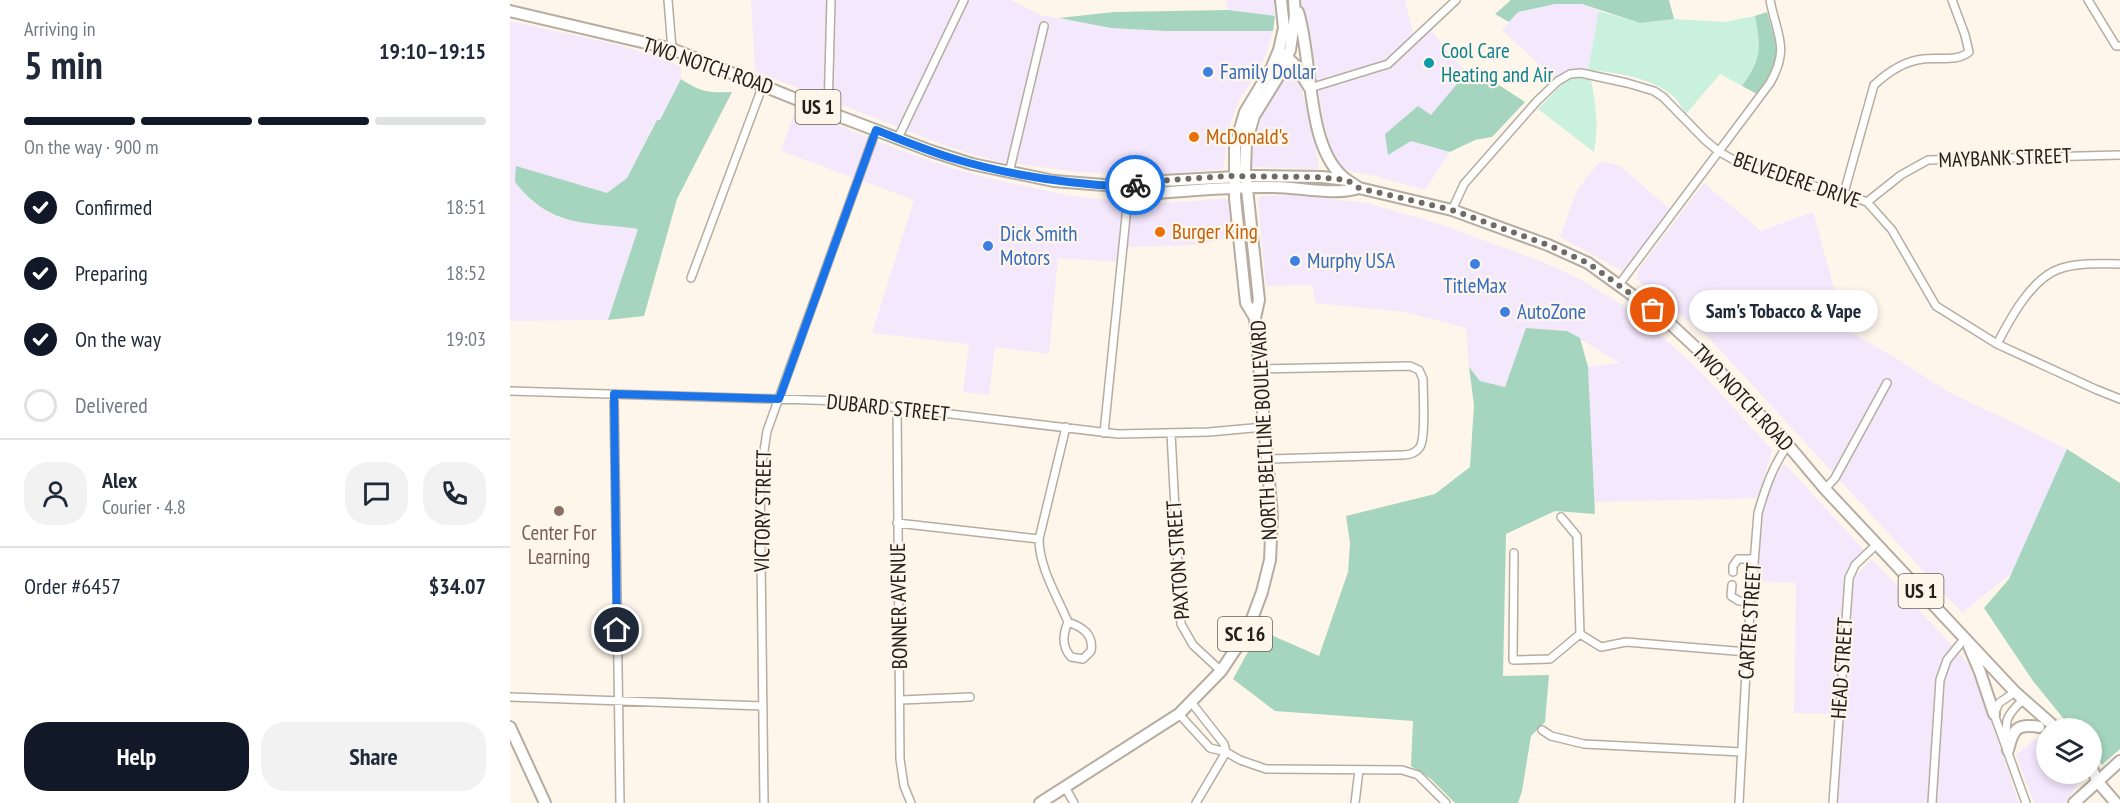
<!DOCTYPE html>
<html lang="en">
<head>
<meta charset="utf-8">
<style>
  body { margin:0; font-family:"PT Sans Narrow",sans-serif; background:#f2f2f3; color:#1f2937; height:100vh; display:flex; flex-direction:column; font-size:22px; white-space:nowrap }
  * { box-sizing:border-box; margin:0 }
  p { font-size:20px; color:#747a83 }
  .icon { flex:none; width:33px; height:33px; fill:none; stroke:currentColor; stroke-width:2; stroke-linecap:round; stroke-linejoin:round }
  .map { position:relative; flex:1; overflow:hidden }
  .drawer { display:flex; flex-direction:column; background:#fff; width:510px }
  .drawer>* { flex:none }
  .controls { position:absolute; left:1526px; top:718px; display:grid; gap:12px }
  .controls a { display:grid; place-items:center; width:66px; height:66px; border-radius:50%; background:#fff; box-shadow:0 3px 9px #0003; font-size:30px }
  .pin { position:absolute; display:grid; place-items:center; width:51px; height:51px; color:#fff; margin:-26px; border:3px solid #fff; border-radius:50%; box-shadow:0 2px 6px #0007 }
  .courier { position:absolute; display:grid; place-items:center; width:60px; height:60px; margin:-30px; border:4px solid #1a73e8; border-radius:50%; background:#fff; color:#222; box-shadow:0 2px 8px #0007 }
  .bubble { position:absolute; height:42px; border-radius:21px; background:#fff; box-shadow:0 3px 9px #0003; font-size:20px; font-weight:700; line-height:42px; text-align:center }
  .summary em { font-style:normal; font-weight:700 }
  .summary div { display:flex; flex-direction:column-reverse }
  .summary { display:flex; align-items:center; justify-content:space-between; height:102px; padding:0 24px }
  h1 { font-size:39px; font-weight:700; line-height:45px }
  .bar { display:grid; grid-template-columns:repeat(4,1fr); gap:9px 6px; align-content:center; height:72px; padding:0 24px }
  .bar i { height:8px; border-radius:4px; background:#e0e1e3 }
  .bar .active { background:#111827 }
  .bar p { grid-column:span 4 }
  .line { display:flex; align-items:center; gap:15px; padding:0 24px; border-top:2px solid #e0e1e3 }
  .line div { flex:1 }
  .round { display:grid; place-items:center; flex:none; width:63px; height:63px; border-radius:24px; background:#f2f2f3 }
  ol { padding:0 24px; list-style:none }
  li { display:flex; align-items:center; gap:18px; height:66px }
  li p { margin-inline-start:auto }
  li .icon { padding:6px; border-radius:50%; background:#111827; color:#fff; stroke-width:4 }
  li:last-child { color:#747a83 }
  li i { width:33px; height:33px; border:3px solid #e0e1e3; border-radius:50% }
  .cta { display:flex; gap:12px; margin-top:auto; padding:12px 24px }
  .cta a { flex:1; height:69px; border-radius:24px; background:#111827; color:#fff; font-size:24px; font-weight:700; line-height:69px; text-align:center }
  .cta a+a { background:#f2f2f3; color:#1f2937 }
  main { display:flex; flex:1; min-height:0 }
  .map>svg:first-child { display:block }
</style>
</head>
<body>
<main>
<section class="drawer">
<div class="summary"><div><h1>5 min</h1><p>Arriving in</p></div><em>19:10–19:15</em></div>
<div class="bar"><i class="active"></i><i class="active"></i><i class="active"></i><i></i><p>On the way · 900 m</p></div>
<ol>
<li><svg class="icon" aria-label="check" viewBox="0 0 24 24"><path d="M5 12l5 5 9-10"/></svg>Confirmed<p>18:51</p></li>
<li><svg class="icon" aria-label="check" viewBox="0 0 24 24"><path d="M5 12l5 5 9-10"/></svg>Preparing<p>18:52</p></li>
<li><svg class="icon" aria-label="check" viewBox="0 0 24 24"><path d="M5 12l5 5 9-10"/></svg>On the way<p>19:03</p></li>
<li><i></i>Delivered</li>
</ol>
<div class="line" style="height:108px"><a class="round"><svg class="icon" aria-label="person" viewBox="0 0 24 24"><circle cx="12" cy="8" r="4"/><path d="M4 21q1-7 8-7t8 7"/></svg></a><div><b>Alex</b><p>Courier · 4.8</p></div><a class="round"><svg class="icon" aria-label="chat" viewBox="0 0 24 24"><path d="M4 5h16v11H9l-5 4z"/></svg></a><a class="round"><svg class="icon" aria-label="phone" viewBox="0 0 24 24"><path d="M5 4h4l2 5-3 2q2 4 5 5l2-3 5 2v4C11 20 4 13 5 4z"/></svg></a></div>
<div class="line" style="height:78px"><div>Order #6457</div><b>$34.07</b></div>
<div class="cta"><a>Help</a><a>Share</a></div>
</section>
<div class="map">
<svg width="1610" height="803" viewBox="0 0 1610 803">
  <rect width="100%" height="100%" fill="#fef6eb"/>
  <path fill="#f4e8fc" d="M241,0H500L531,15L601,28L656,31H763L756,55L745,76L730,99L721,121L713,169L645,175L568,172L486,161L439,147L245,71Z
    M716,0H764L765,16L718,10Z
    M791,0H895L903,33L916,21L922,32L956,72L901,141L940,152L915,190L866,176L833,170L825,164L814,123Z
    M1045,4H1072L1089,11L1078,70L1068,69L1044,78L992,30L1008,12Z
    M0,21L109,45L145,56L171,67V79L150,121L146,120L108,196L5,182L22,201L37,212L50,218L62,221L128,229L98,320L0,321Z
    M779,73L787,75L803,129L809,169L742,167L743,146L754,111Z
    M286,108L389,150L438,167L478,178L561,196L628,203L672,202L715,198L719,202L722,239L682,245L620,247L606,262L548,258L539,354L485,347L479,395L453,392L459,344L362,333L404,200L271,151Z
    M1090,161L1110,166L1161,210L1113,271L1050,237L1067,190Z
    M1194,183L1251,231L1303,212L1334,324L1341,332L1387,359L1437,391L1557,449L1503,572L1452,613L1199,338L1126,279L1131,266Z
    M781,195L857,203L929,224L1030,261L1068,278L1111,304L1138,324L1189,370L1262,450L1248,498L1084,502L1078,367L1110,363L1057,331L1017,328L995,387L970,381L959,367L956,328L895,312L806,303L802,285L756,286L748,200L751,196Z
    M1274,463L1354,550L1336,569L1346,575L1362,559L1457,662L1473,696L1509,803H1328L1334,714L1284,713L1286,583L1246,581L1252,515L1261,486Z
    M1526,738L1536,748V774H1559L1568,783L1556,803H1524L1506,755Z"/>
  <path fill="#caf1de" d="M1089,11L1130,23L1164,19L1215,22L1245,16C1251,49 1252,58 1232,86L1210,74L1176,114C1172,109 1169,102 1165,98C1146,78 1104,72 1078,70Z
    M1074,76L1081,80C1086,105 1089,127 1084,152L1028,109L1055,81Z"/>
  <path fill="#a5d5be" d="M1001,0H1159L1164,19L1130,23L1072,4H1045L1008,12L999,22L985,14Z
    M718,10L765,16L763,31H656L601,28L549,18L604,12Z
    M1257,12C1269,51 1272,59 1247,94L1232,86C1252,58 1251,49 1245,16Z
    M961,67L1015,102L982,137L965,140L940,152L901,141L878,155L875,134L908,106L921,115Z
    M171,79C190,92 199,93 222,92L167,199L134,316L98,320L128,229C75,221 42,229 5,182L6,166L97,193L117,178L147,120H150Z
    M1016,328L1057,331L1070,338L1078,367L1085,514L1045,511L996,534L993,676L1039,675L1035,722L1021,736L1012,791L1008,803H945L921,779L901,766L903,721L765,711L723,679L750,630L809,656L838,572L840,543L836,516L925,494L960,467L964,405L959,367L970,381L995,387Z
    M1557,449L1610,483V749L1592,765L1581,752V729H1562L1523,681L1474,608L1499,579Z"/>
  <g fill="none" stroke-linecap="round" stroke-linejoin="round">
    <defs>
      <path id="street" d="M158,0L162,49
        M1578,0L1606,46H1610
        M800,88L878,64L946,0
        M318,112L321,0
        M388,138L454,0
        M499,173L534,26
        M1334,193L1364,85C1378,72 1394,61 1413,59C1428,57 1447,62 1459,52L1455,35L1442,0
        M1357,202L1391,175L1418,160L1610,155
        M942,210L954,184L1027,101L1048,81L1060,74L1071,73L1117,83L1144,91L1153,97L1195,140L1208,151L1229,163L1287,182L1334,193L1357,202L1382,230L1426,306L1487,344L1585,389L1610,399
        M181,278L253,85
        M1108,286L1260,83C1280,48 1267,36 1260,0
        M1487,344C1500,319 1521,279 1549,269C1567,262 1591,264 1610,264
        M748,369L900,366L909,370L913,379C913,393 916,437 910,447C906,453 900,455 893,455L757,459
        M0,391L331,401L608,434L699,432L754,427
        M104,394L110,803
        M387,408L390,759L394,786L401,803
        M556,427L529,539C529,567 547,596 558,622C572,627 584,634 581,651L573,659L561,657C551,646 553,634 558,622
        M594,433L619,187
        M661,433L671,624L683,645L711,671
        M1315,489L1325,478L1377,383
        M387,523L529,539
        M1004,553L1003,660L1040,659L1070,634L1067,536L1051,517
        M1223,572V566L1228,559H1244
        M1222,585L1221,596L1229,601H1241
        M1070,634L1091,647L1116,642L1237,652
        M1505,692L1489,703L1484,714L1516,803
        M0,697L253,706
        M391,700L460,697
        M681,702L714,744L716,752
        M669,714L700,748L716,752L730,760L756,769L892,770L908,775L936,803
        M1032,730L1041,736L1074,744L1232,752
        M1497,744C1495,721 1495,716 1513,700
        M555,787L564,803
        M254,803L250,477L257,431L366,130
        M686,803L716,752
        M845,803L849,770
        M1229,803L1237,652L1248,513C1255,489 1263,465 1278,445
        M1323,803L1339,578L1345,565L1367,544
        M1422,803L1430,680L1437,660L1455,638"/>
      <path id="secondary" d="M0,727L35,803
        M1564,803L1610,761"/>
      <path id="primary" d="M0,11L162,49L318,112L421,151L462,164L544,181L619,187L634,194C677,191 720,186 763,187C791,187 822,196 849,188
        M788,12C803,58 795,151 837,180
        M774,54L787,67L799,87
        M619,187L634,182L744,176L812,177L837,180L849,188L942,210L1038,245L1078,263L1154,318L1198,359L1278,445L1315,489L1505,692L1547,729
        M745,318L736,303L725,198V146L735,112L762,67L769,50L774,28L771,0
        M1459,646L1470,672L1484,714
        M1498,750C1503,729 1507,723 1529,727
        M1581,766L1587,781L1606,803
        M530,803L669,714L711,671L729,644L742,619L752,592L760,560L762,516L745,318L749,300L735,170L736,143L744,116L768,77L780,50L785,16L784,0"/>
    </defs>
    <use href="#street" stroke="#b6ada0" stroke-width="10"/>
    <use href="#secondary" stroke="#b6ada0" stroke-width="14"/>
    <use href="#primary" stroke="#b6ada0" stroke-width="14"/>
    <use href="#street" stroke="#fff" stroke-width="7"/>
    <use href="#secondary" stroke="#fff" stroke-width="10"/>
    <use href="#primary" stroke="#fff" stroke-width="10"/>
  </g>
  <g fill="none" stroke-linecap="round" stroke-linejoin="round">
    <path stroke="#706b64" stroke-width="6" stroke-dasharray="0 10.8" d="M625,185L634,182L718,176L805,177L837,180L849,188L942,210L1038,245L1078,263L1143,310"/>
    <path stroke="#1a73e8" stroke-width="8" d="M107,630L104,394L269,399L366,130C392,140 418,151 445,159C502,176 560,184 619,187L625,185"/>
  </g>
  <circle fill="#0f9aa8" stroke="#fef6eb" stroke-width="2" cx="919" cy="63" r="6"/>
  <g fill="#3f7fe0" stroke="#fef6eb" stroke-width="2">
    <circle cx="698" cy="72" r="6"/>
    <circle cx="478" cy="246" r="6"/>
    <circle cx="785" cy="261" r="6"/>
    <circle cx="965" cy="264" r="6"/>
    <circle cx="995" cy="312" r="6"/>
  </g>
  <g fill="#e8710a" stroke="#fef6eb" stroke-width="2">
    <circle cx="684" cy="137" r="6"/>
    <circle cx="650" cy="232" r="6"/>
  </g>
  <circle fill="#8d6e63" stroke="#fef6eb" stroke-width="2" cx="49" cy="511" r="6"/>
  <g text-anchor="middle" stroke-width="4.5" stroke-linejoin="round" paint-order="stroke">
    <g fill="#fef6eb" stroke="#656059" stroke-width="1.5">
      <rect x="285.5" y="90" width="45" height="34" rx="4.5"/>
      <rect x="1388.5" y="574" width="45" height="34" rx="4.5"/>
      <rect x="708" y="617" width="54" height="34" rx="4.5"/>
    </g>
    <g font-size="20" font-weight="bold" fill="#24201b">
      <text x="308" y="114">US 1</text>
      <text x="1411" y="598">US 1</text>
      <text x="735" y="641">SC 16</text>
    </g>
    <g font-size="21" fill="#0d838f" stroke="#fef6eb" text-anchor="start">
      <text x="931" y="58">Cool Care<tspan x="931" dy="24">Heating and Air</tspan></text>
    </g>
    <g font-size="21" fill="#24201b" stroke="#fef6eb">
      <text transform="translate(198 66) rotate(19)" y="7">TWO NOTCH ROAD</text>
      <text transform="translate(1495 158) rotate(-2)" y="7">MAYBANK STREET</text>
      <text transform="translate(1287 180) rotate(19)" y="7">BELVEDERE DRIVE</text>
      <text transform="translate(1233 398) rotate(47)" y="7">TWO NOTCH ROAD</text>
      <text transform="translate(378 408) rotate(6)" y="7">DUBARD STREET</text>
      <text transform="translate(754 430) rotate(-93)" y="7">NORTH BELTLINE BOULEVARD</text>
      <text transform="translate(253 511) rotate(-89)" y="7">VICTORY STREET</text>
      <text transform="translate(668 560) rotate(-94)" y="7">PAXTON STREET</text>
      <text transform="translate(389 606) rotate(-91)" y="7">BONNER AVENUE</text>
      <text transform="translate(1240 621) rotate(-86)" y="7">CARTER STREET</text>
      <text transform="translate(1332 668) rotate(-86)" y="7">HEAD STREET</text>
    </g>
    <g font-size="21" fill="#366cbe" stroke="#fef6eb" text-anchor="start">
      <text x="710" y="79">Family Dollar</text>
      <text x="490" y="241">Dick Smith<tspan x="490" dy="24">Motors</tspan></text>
      <text x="797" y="268">Murphy USA</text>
      <text x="965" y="293" text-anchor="middle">TitleMax</text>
      <text x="1007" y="319">AutoZone</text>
    </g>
    <g font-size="21" fill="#c56008" stroke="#fef6eb" text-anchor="start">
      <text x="696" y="144">McDonald's</text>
      <text x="662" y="239">Burger King</text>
    </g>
    <g font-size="21" fill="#785e54" stroke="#fef6eb">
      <text x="49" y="540">Center For<tspan x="49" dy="24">Learning</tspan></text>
    </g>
  </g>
</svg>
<div class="controls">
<a><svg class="icon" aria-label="layers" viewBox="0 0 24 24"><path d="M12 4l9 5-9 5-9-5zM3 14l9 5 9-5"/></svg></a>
</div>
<div class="pin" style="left:1143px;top:310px;background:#ea580c"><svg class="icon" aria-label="bag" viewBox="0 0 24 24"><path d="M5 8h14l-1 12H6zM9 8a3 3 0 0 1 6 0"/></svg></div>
<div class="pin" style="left:107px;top:630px;background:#1f2937"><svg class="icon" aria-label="home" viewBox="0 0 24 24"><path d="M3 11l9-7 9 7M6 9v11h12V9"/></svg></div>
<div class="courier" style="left:625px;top:185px"><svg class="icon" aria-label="bike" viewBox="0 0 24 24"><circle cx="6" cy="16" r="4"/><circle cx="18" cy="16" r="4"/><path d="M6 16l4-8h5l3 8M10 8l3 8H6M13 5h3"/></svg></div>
<div class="bubble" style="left:1179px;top:290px;width:189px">Sam's Tobacco &amp; Vape</div>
</div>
</main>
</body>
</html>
